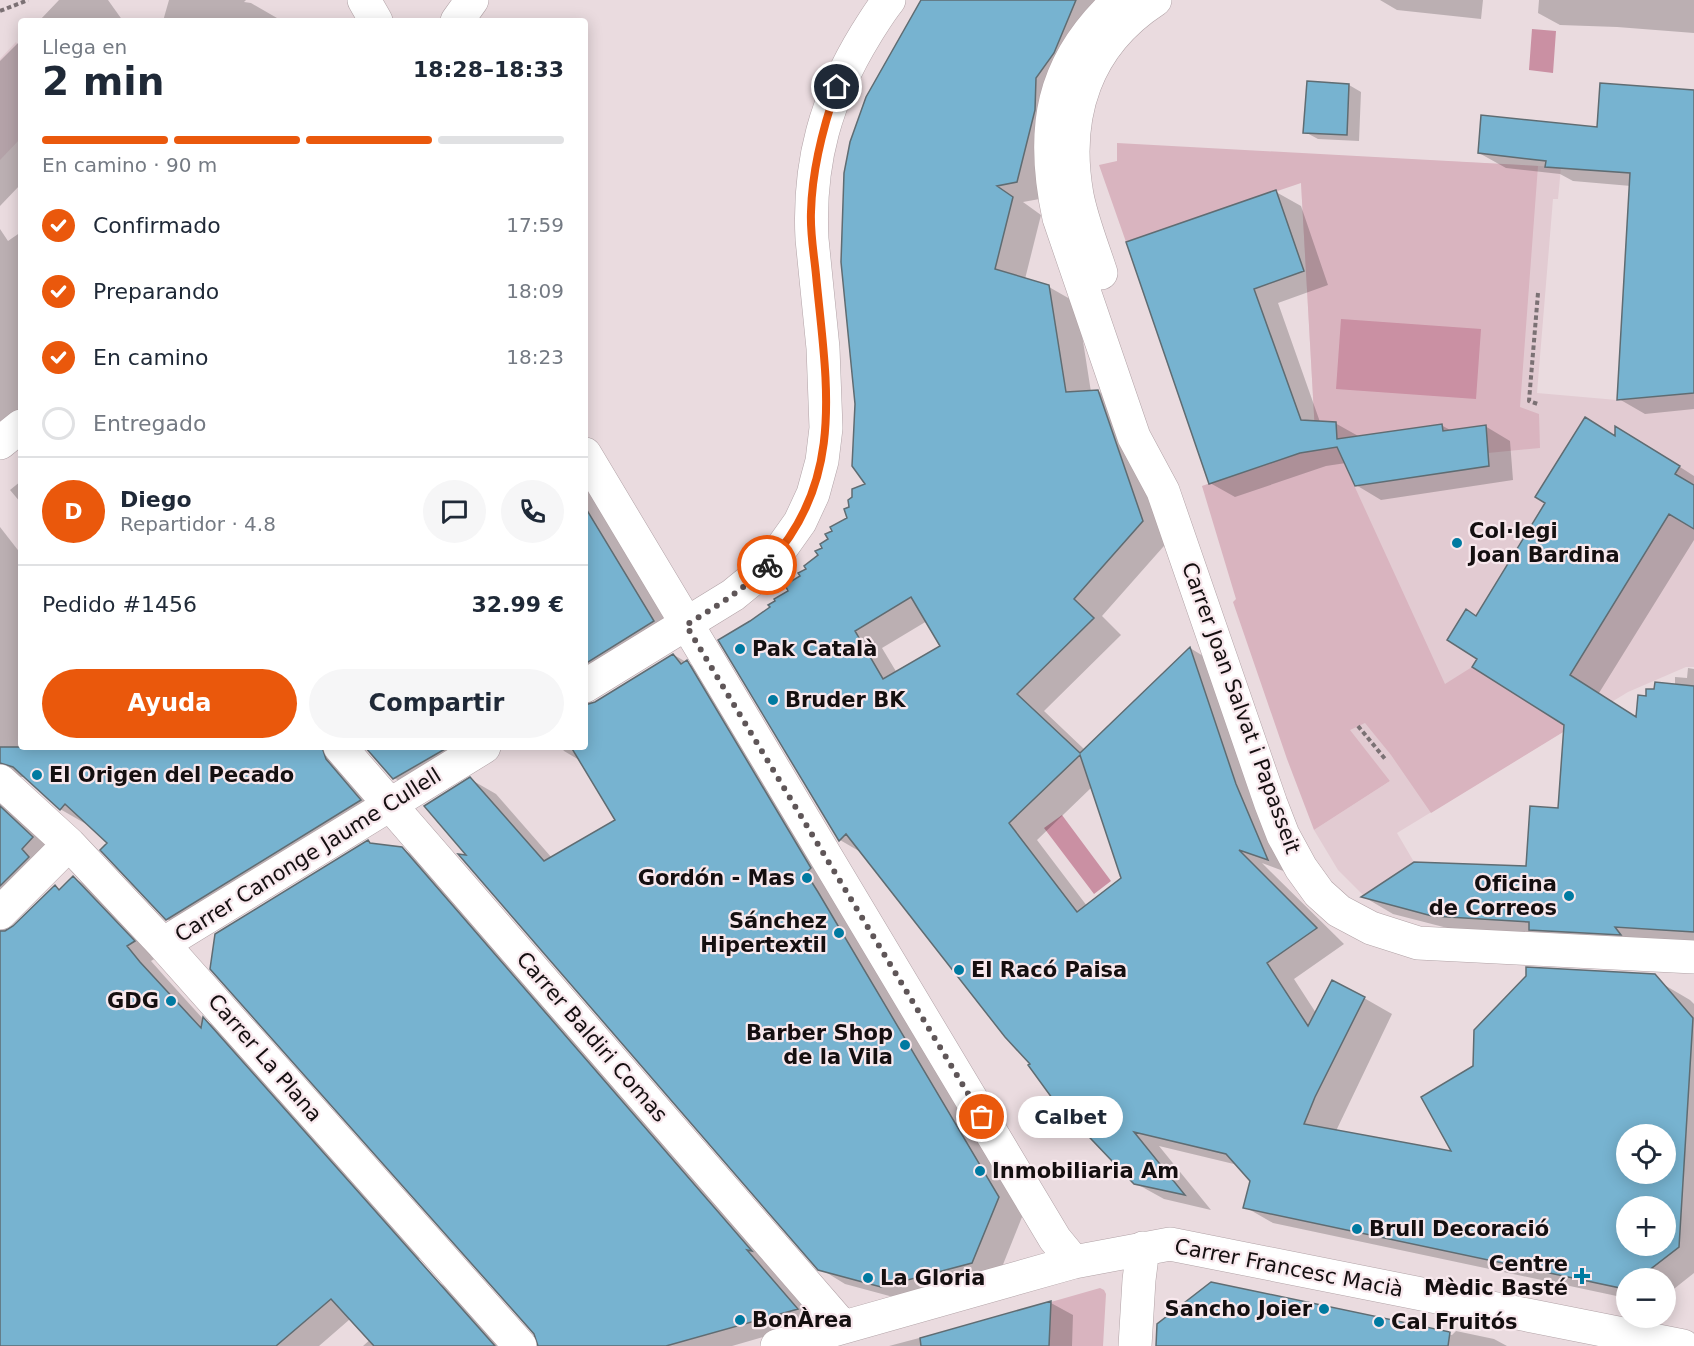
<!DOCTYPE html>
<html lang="es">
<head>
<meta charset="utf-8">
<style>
  body { margin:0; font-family:"DejaVu Sans",sans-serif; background:#f6f6f7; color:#1f2937; height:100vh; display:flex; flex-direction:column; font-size:22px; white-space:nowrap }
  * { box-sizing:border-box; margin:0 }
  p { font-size:20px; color:#747a83 }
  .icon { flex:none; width:33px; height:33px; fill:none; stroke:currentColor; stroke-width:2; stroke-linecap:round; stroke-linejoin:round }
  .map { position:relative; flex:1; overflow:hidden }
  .panel { position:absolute; left:18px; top:18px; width:570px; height:732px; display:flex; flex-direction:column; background:#fff; border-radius:6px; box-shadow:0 3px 15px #0003 }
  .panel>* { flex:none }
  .buttons { position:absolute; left:1616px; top:1124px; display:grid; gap:12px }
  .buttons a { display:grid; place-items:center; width:60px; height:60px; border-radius:50%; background:#fff; box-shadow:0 3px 15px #0003; font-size:30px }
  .pin { position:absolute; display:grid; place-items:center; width:51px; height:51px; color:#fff; margin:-26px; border:3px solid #fff; border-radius:50%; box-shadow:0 2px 6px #0007 }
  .courier { position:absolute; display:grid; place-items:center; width:60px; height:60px; margin:-30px; border:4px solid #ea580c; border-radius:50%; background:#fff; color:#222; box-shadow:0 2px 8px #0007 }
  .bubble { position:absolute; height:42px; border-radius:21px; background:#fff; box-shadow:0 3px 15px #0003; font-size:20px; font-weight:800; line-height:42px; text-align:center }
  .headline em { font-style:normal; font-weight:800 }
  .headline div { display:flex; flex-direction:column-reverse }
  .headline { display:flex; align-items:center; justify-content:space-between; height:102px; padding:0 24px }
  h1 { font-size:39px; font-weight:800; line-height:45px }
  .bar { display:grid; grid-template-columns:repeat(4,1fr); gap:9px 6px; align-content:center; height:72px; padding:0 24px }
  .bar i { height:8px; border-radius:4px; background:#e0e1e3 }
  .bar .active { background:#ea580c }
  .bar p { grid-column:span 4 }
  .line { display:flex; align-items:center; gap:15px; padding:0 24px; border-top:2px solid #e0e1e3 }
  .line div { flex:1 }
  .round { display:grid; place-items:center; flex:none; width:63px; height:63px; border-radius:32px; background:#f6f6f7 }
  ol { padding:0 24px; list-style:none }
  li { display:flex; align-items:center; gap:18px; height:66px }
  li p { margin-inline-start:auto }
  li .icon { padding:6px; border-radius:50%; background:#ea580c; color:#fff; stroke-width:4 }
  li:last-child { color:#747a83 }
  li i { width:33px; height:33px; border:3px solid #e0e1e3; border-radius:50% }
  .button { display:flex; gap:12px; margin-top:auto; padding:12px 24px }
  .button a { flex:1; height:69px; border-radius:36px; background:#ea580c; color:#fff; font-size:24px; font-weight:800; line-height:69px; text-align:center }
  .button a+a { background:#f6f6f7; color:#1f2937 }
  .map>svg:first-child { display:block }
</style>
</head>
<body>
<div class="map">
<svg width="1694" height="1346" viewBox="0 0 1694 1346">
  <rect width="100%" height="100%" fill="#eadbdf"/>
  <path fill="#e2cbd2" d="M16,42L21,48V138L0,160V59Z
    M1301,154L1561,167L1558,199H1553L1537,393L1617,400L1694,393V667H1686L1628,692L1397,833L1414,862L1363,895L1338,870L1314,830L1390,781L1341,720L1202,486L1311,449L1316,450L1301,182Z"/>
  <path fill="#d9b4bf" d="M1117,143L1538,166L1520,407L1539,414L1540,448L1488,453L1485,425L1337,448L1445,684L1472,667L1573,726L1431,813L1391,755L1365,723L1350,730L1390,781L1314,830L1287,759L1233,602L1236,599L1202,486L1311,449L1316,450L1301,183L1126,242L1099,165L1117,161Z
    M1100,1288L1104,1290L1106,1294L1103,1346H1049L1051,1302Z"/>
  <path fill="#ca90a3" d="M1532,29L1556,31L1553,73L1529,70Z
    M1341,319L1481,329L1476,399L1336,389Z
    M1062,815L1111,881L1094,894L1044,828Z"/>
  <path fill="#0003" fill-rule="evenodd" d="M59,0H108L123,21H39Z
    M169,0H246L244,2L251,3L277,18L276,21H163Z
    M926,0H1111L1045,198L1023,202L1041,215L1025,279L1049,287L1077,303L1091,392L1098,391L1126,408L1171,538L1102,616L1121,635L1044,711L1085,750L1190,648L1218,665L1294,875L1262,863L1344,944L1294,979L1316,1013L1364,998L1392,1014L1336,1131L1454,1153L1661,983L1690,1000L1694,1004V1273L1665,1296V1278H1626V1298L1273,1223L1245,1207L1251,1181L1238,1165L1159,1146L1211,1210L1164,1199L1135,1183L1032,1064L864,854L840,840L751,622L790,592L820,555L830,540L849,519L850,508L867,485ZM927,621L942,647L897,673L882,648ZM1092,787L1123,878L1087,906L1037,840ZM1626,1134H1665V1173H1626ZM1626,1206H1665V1245H1626Z
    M1380,0H1483L1481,19L1397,10Z
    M1539,0H1694V33L1617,27L1560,25L1538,13Z
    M21,40V184L0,206V61Z
    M1349,85L1361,92L1359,141L1318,139L1305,132Z
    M1694,91V409L1645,414L1619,399L1631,186L1573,181L1560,174L1506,168L1479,153L1598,129Z
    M1276,192L1301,206L1328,285L1278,303L1320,422L1335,423L1360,437L1441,425L1452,431L1485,426L1510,441L1513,480L1381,500L1356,485L1346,463L1326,466L1235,497L1210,483L1128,243Z
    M0,229L8,241L21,232V414L0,428Z
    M1616,437L1646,445L1694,476V540L1599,693L1637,718L1648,698L1675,685V677L1687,678L1688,668L1694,669V944L1463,932L1393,914L1364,897L1528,868L1559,810L1566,724L1479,659L1476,617Z
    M21,481V503L10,490Z
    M585,482L679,636L594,692L591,705L674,655L712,677L1024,1212L998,1277L908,1301L845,1284L819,1268L470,857V779L496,794L552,858L617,821L581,761L564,751L561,747H585Z
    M0,527L21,554V747H354L385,815L193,934L167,919L109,843L87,822L86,824L60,809L26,777H20L58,852L7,923V932L55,887L61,890L74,878L99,893L159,956L151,961L166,978L204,1020L229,1034L425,1254L319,1346H0Z
    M367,747H496L420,793L394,778Z
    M374,845L402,849L425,862L819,1321L732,1346H557Z
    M436,1281L462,1296L507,1346H363Z
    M1211,1284L1452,1335L1456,1331L1494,1339L1507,1346H1157Z
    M1051,1303L1073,1315L1072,1346H889Z"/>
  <path fill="#77b3d0" stroke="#5f6c72" stroke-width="1.5" fill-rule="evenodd" d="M921,0H1076L1054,53L1036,78L1035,110L1017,182L997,186L1013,197L995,269L1049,285L1066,392L1098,390L1143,521L1074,599L1094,618L1017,694L1080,753L1190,647L1236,784L1268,860L1239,850L1317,928L1267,963L1308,1026L1332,980L1365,997L1315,1097L1304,1124L1451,1151L1421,1097L1473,1066L1474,1030L1526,976V967L1655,974L1693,1018L1679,1247L1639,1278H1626L1625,1289L1243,1208L1250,1181L1226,1154L1134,1132L1185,1195L1134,1184L1052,1098L1028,1065L1030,1064L1005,1037L846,834L839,841L718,640L750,621L770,607L768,605L775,601L774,599L788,591L785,585L800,576L798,573L806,569L804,566L818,555L815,551L822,548L820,544L828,539L825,534L832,531L830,527L847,518L844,509L849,507L848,500L852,497V489L865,484L852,466L855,404L841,262L844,173L850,142L866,97ZM911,597L940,646L883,679L855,631ZM1080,755L1121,878L1077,912L1009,823ZM1626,1134H1665V1173H1626ZM1626,1206H1665V1245H1626Z
    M1307,81L1349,84L1347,135L1303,133Z
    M1600,83L1694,90V393L1617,400L1630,173L1545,167L1546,161L1478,153L1481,115L1597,127Z
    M1276,190L1304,271L1254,289L1301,420L1336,422L1337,439L1442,424L1443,431L1486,425L1489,466L1355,486L1337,447L1300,453L1209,484L1126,242Z
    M1585,417L1615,436V426L1680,466L1675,474L1694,485V529L1669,514L1570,675L1636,717L1638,695L1646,696V689H1654L1655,682L1694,686V932L1615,927L1621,935L1529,930V922L1432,916L1361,897L1414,862L1526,866L1530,806L1558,808L1564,725L1472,667L1477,659L1447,640L1466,609L1476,616L1545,503L1535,497Z
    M585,507L654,621L585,664Z
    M673,654L681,664L687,660L811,868L806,873L818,892L999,1197L972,1263L881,1287L818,1270L458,854L466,855L424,806L470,777L544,861L615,820L571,747H585V705L595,702Z
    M0,747H322L326,759L361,800L166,920L100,850L107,843L65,804L60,810L13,767L0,763Z
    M365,747H445V749L393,779Z
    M0,806L33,837L22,849L29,857L0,886Z
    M368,840L370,843L402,847L752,1251L747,1250L798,1309L666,1346H538L534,1334L210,969L215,934Z
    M73,876L135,941L127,946L140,962L201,1028L203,1017L495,1346H374L331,1299L276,1346H0V931H5L13,926L55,885L59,890Z
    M1211,1282L1450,1332L1448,1346H1156L1157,1324Z
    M1051,1301L1049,1346H921L920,1338Z"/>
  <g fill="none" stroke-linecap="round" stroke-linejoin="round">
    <defs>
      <path id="street" d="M364,0L376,21
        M1119,0C1050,63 1040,130 1059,218L1134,437L1163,491L1271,804L1283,835L1301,868L1319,893L1339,911L1371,928L1418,943L1694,957
        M457,21L472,0
        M1101,273C1093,248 1082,221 1077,195C1063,115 1086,45 1155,0
        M0,443L21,426
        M585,454L1055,1239L1074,1262
        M585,686L733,595L755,577L778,553L800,522L813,494L822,461L826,428L823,348L812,239C808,162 826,99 866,34C873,23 880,11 889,0
        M340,747L843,1327
        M0,781L69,844L163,944L520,1346
        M0,913L69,844
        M163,944L484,747
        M777,1346L1074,1262L1170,1244L1683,1346
        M1135,1346L1139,1280L1143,1248"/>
    </defs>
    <use href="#street" stroke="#b1a2a6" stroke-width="34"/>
    <path stroke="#7b7174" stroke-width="4" stroke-dasharray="4.5 3" stroke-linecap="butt" d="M0,11L28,0
      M1538,293L1529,401L1538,404
      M1358,726L1386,760"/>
    <use href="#street" stroke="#fff" stroke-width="33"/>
  </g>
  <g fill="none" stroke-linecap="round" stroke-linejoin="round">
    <path stroke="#5f5658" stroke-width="6" stroke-dasharray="0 10.8" d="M767,565C744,590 715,607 686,625L982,1117"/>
    <path stroke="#ea580c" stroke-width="8" d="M767,565C847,480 826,381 816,275C814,254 810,233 811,212C812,169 823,127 837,87"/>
  </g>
  <g fill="#007aa1" stroke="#f8e8ed" stroke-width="2">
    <circle cx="1457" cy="543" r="6"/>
    <circle cx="740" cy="649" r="6"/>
    <circle cx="773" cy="700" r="6"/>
    <circle cx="37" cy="775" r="6"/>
    <circle cx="807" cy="878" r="6"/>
    <circle cx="1569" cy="896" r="6"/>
    <circle cx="839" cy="933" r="6"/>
    <circle cx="959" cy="970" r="6"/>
    <circle cx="171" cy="1001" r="6"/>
    <circle cx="905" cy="1045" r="6"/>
    <circle cx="980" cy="1171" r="6"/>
    <circle cx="1357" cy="1229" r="6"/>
    <path d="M1579 1267h6v6h6v6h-6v6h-6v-6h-6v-6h6z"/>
    <circle cx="868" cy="1278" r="6"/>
    <circle cx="1324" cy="1309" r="6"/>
    <circle cx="740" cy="1320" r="6"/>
    <circle cx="1379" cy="1322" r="6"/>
  </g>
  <g text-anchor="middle" stroke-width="4.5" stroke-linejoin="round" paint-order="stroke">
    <g font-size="21" font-weight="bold" fill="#140f10" stroke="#f8e8ed" text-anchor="start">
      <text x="1469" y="538">Col·legi<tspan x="1469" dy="24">Joan Bardina</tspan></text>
      <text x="752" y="656">Pak Català</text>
      <text x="785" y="707">Bruder BK</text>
      <text x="49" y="782">El Origen del Pecado</text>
      <text x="795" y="885" text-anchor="end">Gordón - Mas</text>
      <text x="1557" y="891" text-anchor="end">Oficina<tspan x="1557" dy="24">de Correos</tspan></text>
      <text x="827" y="928" text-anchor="end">Sánchez<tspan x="827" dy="24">Hipertextil</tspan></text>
      <text x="971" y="977">El Racó Paisa</text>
      <text x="159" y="1008" text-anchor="end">GDG</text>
      <text x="893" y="1040" text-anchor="end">Barber Shop<tspan x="893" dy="24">de la Vila</tspan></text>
      <text x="992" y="1178">Inmobiliaria Am</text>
      <text x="1369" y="1236">Brull Decoració</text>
      <text x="1568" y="1271" text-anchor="end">Centre<tspan x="1568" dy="24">Mèdic Basté</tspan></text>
      <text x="880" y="1285">La Gloria</text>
      <text x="1312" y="1316" text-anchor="end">Sancho Joier</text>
      <text x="752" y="1327">BonÀrea</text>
      <text x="1391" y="1329">Cal Fruitós</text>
    </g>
    <g font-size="21" fill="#140f10" stroke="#f8e8ed">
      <text transform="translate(1241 708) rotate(70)" y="7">Carrer Joan Salvat i Papasseit</text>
      <text transform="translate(308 855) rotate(-32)" y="7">Carrer Canonge Jaume Cullell</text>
      <text transform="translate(592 1037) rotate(49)" y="7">Carrer Baldiri Comas</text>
      <text transform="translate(265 1058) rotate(49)" y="7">Carrer La Plana</text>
      <text transform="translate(1289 1268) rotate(11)" y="7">Carrer Francesc Macià</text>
    </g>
  </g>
</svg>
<div class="buttons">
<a><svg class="icon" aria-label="locate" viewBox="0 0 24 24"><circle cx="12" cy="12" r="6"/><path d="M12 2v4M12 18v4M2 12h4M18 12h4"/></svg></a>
<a>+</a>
<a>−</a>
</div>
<div class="pin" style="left:982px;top:1117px;background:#ea580c"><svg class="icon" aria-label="bag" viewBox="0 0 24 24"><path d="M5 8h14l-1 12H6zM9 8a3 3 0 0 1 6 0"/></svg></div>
<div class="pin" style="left:837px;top:87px;background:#1f2937"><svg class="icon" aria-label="home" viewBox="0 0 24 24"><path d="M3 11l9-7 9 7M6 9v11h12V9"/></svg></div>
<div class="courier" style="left:767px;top:565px"><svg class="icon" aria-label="bike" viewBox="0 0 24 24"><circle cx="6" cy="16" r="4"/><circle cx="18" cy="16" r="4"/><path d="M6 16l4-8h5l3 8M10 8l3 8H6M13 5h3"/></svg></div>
<div class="bubble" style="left:1018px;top:1096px;width:105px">Calbet</div>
<section class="panel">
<div class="headline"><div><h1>2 min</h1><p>Llega en</p></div><em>18:28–18:33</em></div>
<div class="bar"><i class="active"></i><i class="active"></i><i class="active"></i><i></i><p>En camino · 90 m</p></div>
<ol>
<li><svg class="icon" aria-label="check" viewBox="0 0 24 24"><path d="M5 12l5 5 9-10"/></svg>Confirmado<p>17:59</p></li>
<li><svg class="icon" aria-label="check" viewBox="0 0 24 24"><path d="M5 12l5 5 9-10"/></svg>Preparando<p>18:09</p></li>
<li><svg class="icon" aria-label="check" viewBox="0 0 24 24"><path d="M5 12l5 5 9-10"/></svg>En camino<p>18:23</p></li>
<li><i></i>Entregado</li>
</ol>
<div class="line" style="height:108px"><b class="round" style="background:#ea580c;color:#fff">D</b><div><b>Diego</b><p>Repartidor · 4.8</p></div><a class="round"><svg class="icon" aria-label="chat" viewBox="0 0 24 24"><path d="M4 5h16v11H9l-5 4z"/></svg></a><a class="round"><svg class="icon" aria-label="phone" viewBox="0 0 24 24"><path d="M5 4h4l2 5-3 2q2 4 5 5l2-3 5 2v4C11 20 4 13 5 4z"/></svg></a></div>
<div class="line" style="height:78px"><div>Pedido #1456</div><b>32.99 €</b></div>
<div class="button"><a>Ayuda</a><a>Compartir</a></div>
</section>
</div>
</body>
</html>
